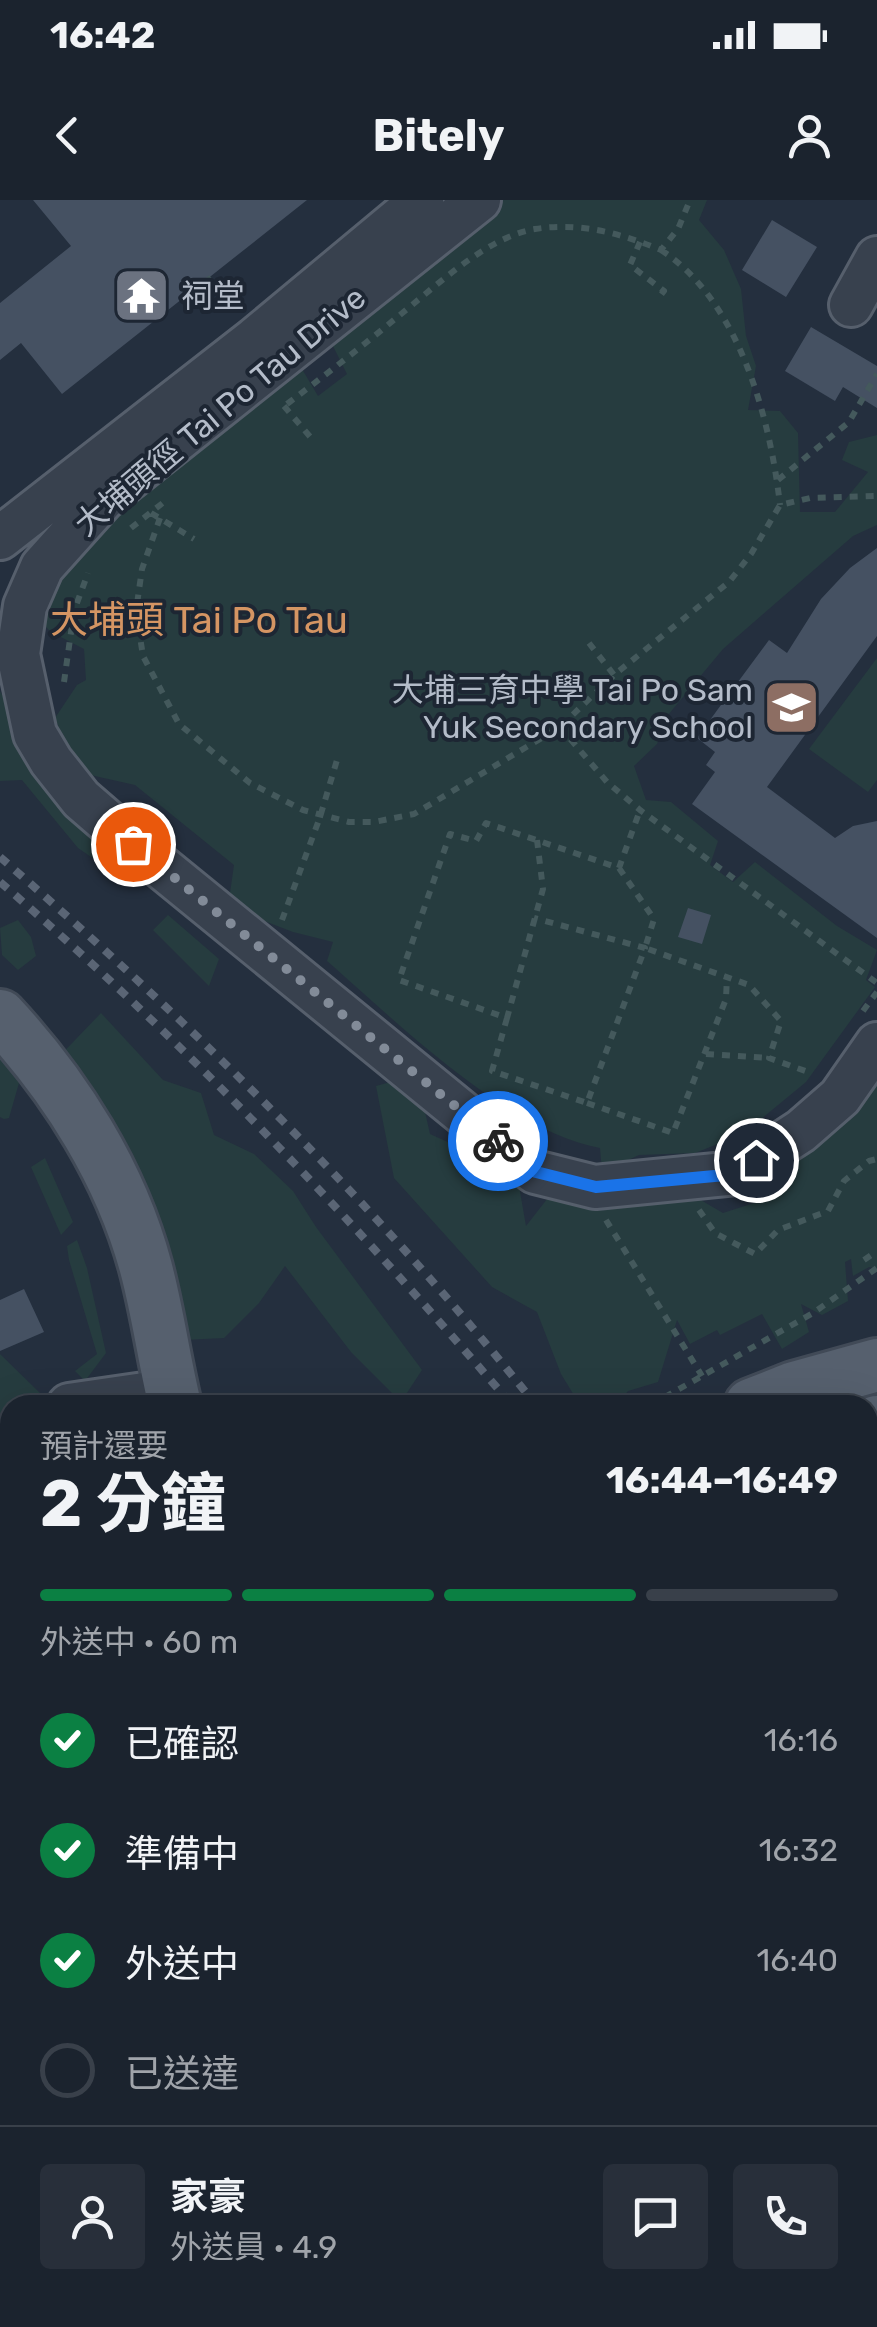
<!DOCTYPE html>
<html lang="zh-TW">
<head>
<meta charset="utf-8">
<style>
  body { margin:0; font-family:Rubik,"Noto Sans TC",sans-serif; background:#282f3a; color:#f1f3f6; height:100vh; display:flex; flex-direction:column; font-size:38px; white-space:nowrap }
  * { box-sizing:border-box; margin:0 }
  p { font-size:32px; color:#a0a4aa }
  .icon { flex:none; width:55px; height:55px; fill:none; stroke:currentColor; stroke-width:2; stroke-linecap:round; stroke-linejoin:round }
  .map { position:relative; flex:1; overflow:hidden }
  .side { position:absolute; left:0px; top:1195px; width:878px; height:932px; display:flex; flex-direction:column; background:#1b232e; border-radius:30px 30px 0 0; box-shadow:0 10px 40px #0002,0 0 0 2px #39404a }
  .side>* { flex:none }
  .pin { position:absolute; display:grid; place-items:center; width:85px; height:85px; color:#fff; margin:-42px; border:5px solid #fff; border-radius:50%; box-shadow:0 2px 10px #0007 }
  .courier { position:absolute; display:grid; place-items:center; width:100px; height:100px; margin:-50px; border:8px solid #1a73e8; border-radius:50%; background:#fff; color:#222; box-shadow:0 2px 12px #0007 }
  .summary em { font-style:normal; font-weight:700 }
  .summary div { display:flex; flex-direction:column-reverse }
  .summary { display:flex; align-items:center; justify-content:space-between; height:170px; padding:0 40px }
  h1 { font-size:65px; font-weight:700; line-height:75px }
  .bar { display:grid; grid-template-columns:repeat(4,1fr); gap:15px 10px; align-content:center; height:120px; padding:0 40px }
  .bar i { height:12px; border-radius:8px; background:#39404a }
  .bar .on { background:#0b8043 }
  .bar p { grid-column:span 4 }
  .line { display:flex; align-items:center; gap:25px; padding:0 40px; border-top:2px solid #39404a }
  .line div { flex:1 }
  .round { display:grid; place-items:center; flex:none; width:105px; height:105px; border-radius:10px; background:#282f3a }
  ol { padding:0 40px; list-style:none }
  li { display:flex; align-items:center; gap:30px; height:110px }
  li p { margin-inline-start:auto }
  li .icon { padding:10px; border-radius:50%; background:#0b8043; color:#fff; stroke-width:4 }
  li:last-child { color:#a0a4aa }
  li i { width:55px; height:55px; border:5px solid #39404a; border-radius:50% }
  .status { display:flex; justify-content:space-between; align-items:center; height:70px; padding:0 50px; background:#1b232e; direction:ltr }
  .status svg { height:28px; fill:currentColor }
  header { display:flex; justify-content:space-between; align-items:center; height:130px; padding:0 40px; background:#1b232e; font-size:45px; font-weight:700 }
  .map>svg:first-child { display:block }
</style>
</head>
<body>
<div class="status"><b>16:42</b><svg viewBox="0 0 49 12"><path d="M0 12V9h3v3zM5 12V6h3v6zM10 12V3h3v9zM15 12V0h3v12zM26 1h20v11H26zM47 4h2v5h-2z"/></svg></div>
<header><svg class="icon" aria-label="back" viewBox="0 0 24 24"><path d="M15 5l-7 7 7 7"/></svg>Bitely<svg class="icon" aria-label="person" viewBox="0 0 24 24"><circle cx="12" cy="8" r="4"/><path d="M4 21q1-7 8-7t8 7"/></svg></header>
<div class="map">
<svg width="877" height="2127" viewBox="0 0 877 2127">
  <rect width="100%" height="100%" fill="#242f3e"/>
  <path fill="#263c3f" d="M463,0H707L699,20L724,50L741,89L746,136L756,166L748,210L780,211L798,233L800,312H835L868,272L842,260L849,242L877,235V325L853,336L723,449L668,515L657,544L634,566L646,600L671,602L718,641L710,665L733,682L755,662L837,726L877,750L866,780L875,787L806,882L743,934L695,953L639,955L602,972L600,948C507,931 398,823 327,761L333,742L293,732L228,707L234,665L135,585L77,572L55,518L77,485L86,480L84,449L51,432L35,416L43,347L299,164L318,196L347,174L318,116Z
    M877,458V580L868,592L809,549Z
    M0,491L12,512L146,668L132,685L78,648L22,580L0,581Z
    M168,715L219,759L209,786L153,730Z
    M18,720L31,737L36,756L18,770L2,755L0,728Z
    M101,813L163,880L201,893L214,935L254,954L293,991L316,1027L422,1170L401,1202L351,1152L285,1066L259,1103L224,1138L183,1140L51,865Z
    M0,852L23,869L9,918L4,919L0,917Z
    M877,853V1069L869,1067L853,1076L851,1059L845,1062L848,1101L822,1115L801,1104L809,1132L782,1149L762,1114L720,1135L717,1130L690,1144L677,1120L658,1182L628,1191L616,1205H580L561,1174L537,1112L492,1087L394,978L376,886L398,880L423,903L430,934L452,944L474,964L519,986L526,1026L551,994L687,992L723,1013L754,1003L772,991L768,966Z
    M45,958L73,1022L61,1035L31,967Z
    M77,1040L87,1068L106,1153L85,1181L75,1171L97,1154L69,1060L67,1046Z
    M0,1154L40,1193L28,1205H10V1275L0,1282Z
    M877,1376V1462L868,1447V1382Z
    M868,1524L877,1542V1585L868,1581Z
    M0,1628L10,1634V1820L0,1833Z
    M868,2017L877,2025V2127H836L828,2118H868Z
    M262,2118H311L324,2127H261Z"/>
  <path fill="#455162" d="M33,0H307L62,194L21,143L0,160V103L71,46Z
    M772,20L817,47L786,97L742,70Z
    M811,127L877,166V208L843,187L835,201L785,171Z
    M877,348V436L767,587L835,638L853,626L877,621V738L692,604L715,572L706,565L715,552L697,538L718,509L769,440L787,453L821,399L850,368Z
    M688,708L711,715L702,744L678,737Z
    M24,1089L44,1132L0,1151V1100Z"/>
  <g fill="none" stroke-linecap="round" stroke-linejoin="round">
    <defs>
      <path id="minor" d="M479,0L103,299L42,367L25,406L18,454L35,534L51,561L81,599L133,644L535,972L595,987L736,973L801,931L840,897L877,844
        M851,105L877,58
        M0,338L255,139L422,0
        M69,1205L172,1190
        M0,1254L10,1241
        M868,1287L877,1284
        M868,1968L877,1983
        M0,2096L10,2084"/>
      <path id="major" d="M0,816C66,887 121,974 146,1068C158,1113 164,1160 175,1205
        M751,1205L794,1188L877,1165
        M868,1225L877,1222"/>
      <path id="highway" d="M0,1874L10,1864
        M0,1949L10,1939"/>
    </defs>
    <use href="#minor" stroke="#565f6c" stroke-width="48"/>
    <use href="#major" stroke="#414a57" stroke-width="58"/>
    <use href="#highway" stroke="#434c59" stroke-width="60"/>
    <path stroke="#44595c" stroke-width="6" stroke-dasharray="8 8" stroke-linecap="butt" d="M640,42L630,65L664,91L657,100
      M661,50C739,101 770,217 780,305
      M207,77L234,111
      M287,204C324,176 360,148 395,119C434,88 486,37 535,29C580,22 620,33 661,50L678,29L690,0
      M284,206L312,239
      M778,280L849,222L877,174
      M151,313L194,339
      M160,318L142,369L136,411L143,456L179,524L250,583L303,610L349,622H374L414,614L560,527L614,475L729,382L751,354L780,305L810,298L877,296
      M131,328L164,302
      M589,443L614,475
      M64,482L74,411L88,373
      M560,527L607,582L640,610L877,783
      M537,640L543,689L507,818L399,780L450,634L476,641L486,623L619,668L640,610
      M619,668L654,719L645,748L749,785L781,821L769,858L811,873
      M282,720L320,617L337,560
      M863,811L877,792
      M507,818L492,871L587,903L645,748L534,718
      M706,854L769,858
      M587,903L673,933L726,799L727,776
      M699,1010L715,1033L755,1054L778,1030L828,1011L844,981L869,961L877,959
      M606,1020L702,1176
      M864,1060L877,1051
      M651,1205L813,1113L877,1068
      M0,1739L10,1730
      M0,1755L10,1746
      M580,2118L592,2127
      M674,2118L685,2127
      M811,2118L815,2127
      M260,2122L284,2127
      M426,2127L427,2118
      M556,2127L565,2118
      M708,2127L709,2118
      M776,2127L799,2118"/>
    <use href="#minor" stroke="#38414e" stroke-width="42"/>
    <use href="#major" stroke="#56606e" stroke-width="52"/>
    <use href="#highway" stroke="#746855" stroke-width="55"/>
    <path stroke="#5a6575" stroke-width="8" stroke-dasharray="10 10" stroke-linecap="butt" d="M0,657C193,825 376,1004 536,1205
      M0,682C186,842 352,1019 512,1205"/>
  </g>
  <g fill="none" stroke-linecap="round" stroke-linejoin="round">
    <path stroke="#828b98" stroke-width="10" stroke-dasharray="0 18" d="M133,644L498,941"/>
    <path stroke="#1a73e8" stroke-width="12" d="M498,941L536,972L596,987L736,974L756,960"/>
  </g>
  <defs>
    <symbol id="temple-square" viewBox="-11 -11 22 22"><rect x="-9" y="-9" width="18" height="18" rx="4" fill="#6b7280" stroke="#1d2633"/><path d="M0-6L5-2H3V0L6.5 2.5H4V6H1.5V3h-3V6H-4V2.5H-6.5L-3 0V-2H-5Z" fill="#fff"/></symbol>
    <symbol id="school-square" viewBox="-11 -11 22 22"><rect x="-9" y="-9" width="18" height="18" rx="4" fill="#8d6e63" stroke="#1d2633"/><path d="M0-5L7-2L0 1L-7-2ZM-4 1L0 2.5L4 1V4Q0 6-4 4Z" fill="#fff"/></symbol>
  </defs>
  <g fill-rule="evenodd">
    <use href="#temple-square" x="110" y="64" width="63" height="63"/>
    <use href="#school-square" x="760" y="476" width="63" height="63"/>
  </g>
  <g text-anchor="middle" stroke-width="8" stroke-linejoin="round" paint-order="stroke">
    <g font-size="32" fill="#b4bcc9" stroke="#1d2633" text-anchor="start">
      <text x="181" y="107">祠堂</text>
      <text x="753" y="501" text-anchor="end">大埔三育中學 Tai Po Sam<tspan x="753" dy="37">Yuk Secondary School</tspan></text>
    </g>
    <g font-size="32" fill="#b4bcc9" stroke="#1d2633">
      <text transform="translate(220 211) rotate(-40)" y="11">大埔頭徑 Tai Po Tau Drive</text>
    </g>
    <g font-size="38" fill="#d59563" stroke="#1d2633">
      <text x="199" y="433">大埔頭 Tai Po Tau</text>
    </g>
  </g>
</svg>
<div class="pin" style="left:133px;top:644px;background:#ea580c"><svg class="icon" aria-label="bag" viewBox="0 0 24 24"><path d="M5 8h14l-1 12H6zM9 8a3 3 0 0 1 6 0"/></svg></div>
<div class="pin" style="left:756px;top:960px;background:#1f2937"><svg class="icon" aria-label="home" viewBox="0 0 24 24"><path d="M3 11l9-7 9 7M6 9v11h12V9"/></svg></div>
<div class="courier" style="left:498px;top:941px"><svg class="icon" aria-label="bike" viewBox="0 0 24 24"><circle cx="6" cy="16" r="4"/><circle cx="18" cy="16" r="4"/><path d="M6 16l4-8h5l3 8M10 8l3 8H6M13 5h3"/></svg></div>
<section class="side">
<div class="summary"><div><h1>2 分鐘</h1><p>預計還要</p></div><em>16:44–16:49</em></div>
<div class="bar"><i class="on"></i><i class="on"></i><i class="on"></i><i></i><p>外送中 · 60 m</p></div>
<ol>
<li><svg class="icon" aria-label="check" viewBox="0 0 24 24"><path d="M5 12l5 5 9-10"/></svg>已確認<p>16:16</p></li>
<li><svg class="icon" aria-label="check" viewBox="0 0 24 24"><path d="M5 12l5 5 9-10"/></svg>準備中<p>16:32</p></li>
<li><svg class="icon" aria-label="check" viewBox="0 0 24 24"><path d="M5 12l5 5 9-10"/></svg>外送中<p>16:40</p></li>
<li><i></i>已送達</li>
</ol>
<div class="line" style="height:180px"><a class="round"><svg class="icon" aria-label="person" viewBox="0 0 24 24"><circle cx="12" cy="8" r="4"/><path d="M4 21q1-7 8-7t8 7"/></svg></a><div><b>家豪</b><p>外送員 · 4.9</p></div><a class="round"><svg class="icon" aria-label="chat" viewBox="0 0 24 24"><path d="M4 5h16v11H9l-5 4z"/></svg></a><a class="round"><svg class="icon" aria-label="phone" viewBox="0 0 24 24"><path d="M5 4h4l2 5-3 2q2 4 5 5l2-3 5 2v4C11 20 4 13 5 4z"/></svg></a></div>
</section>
</div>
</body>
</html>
